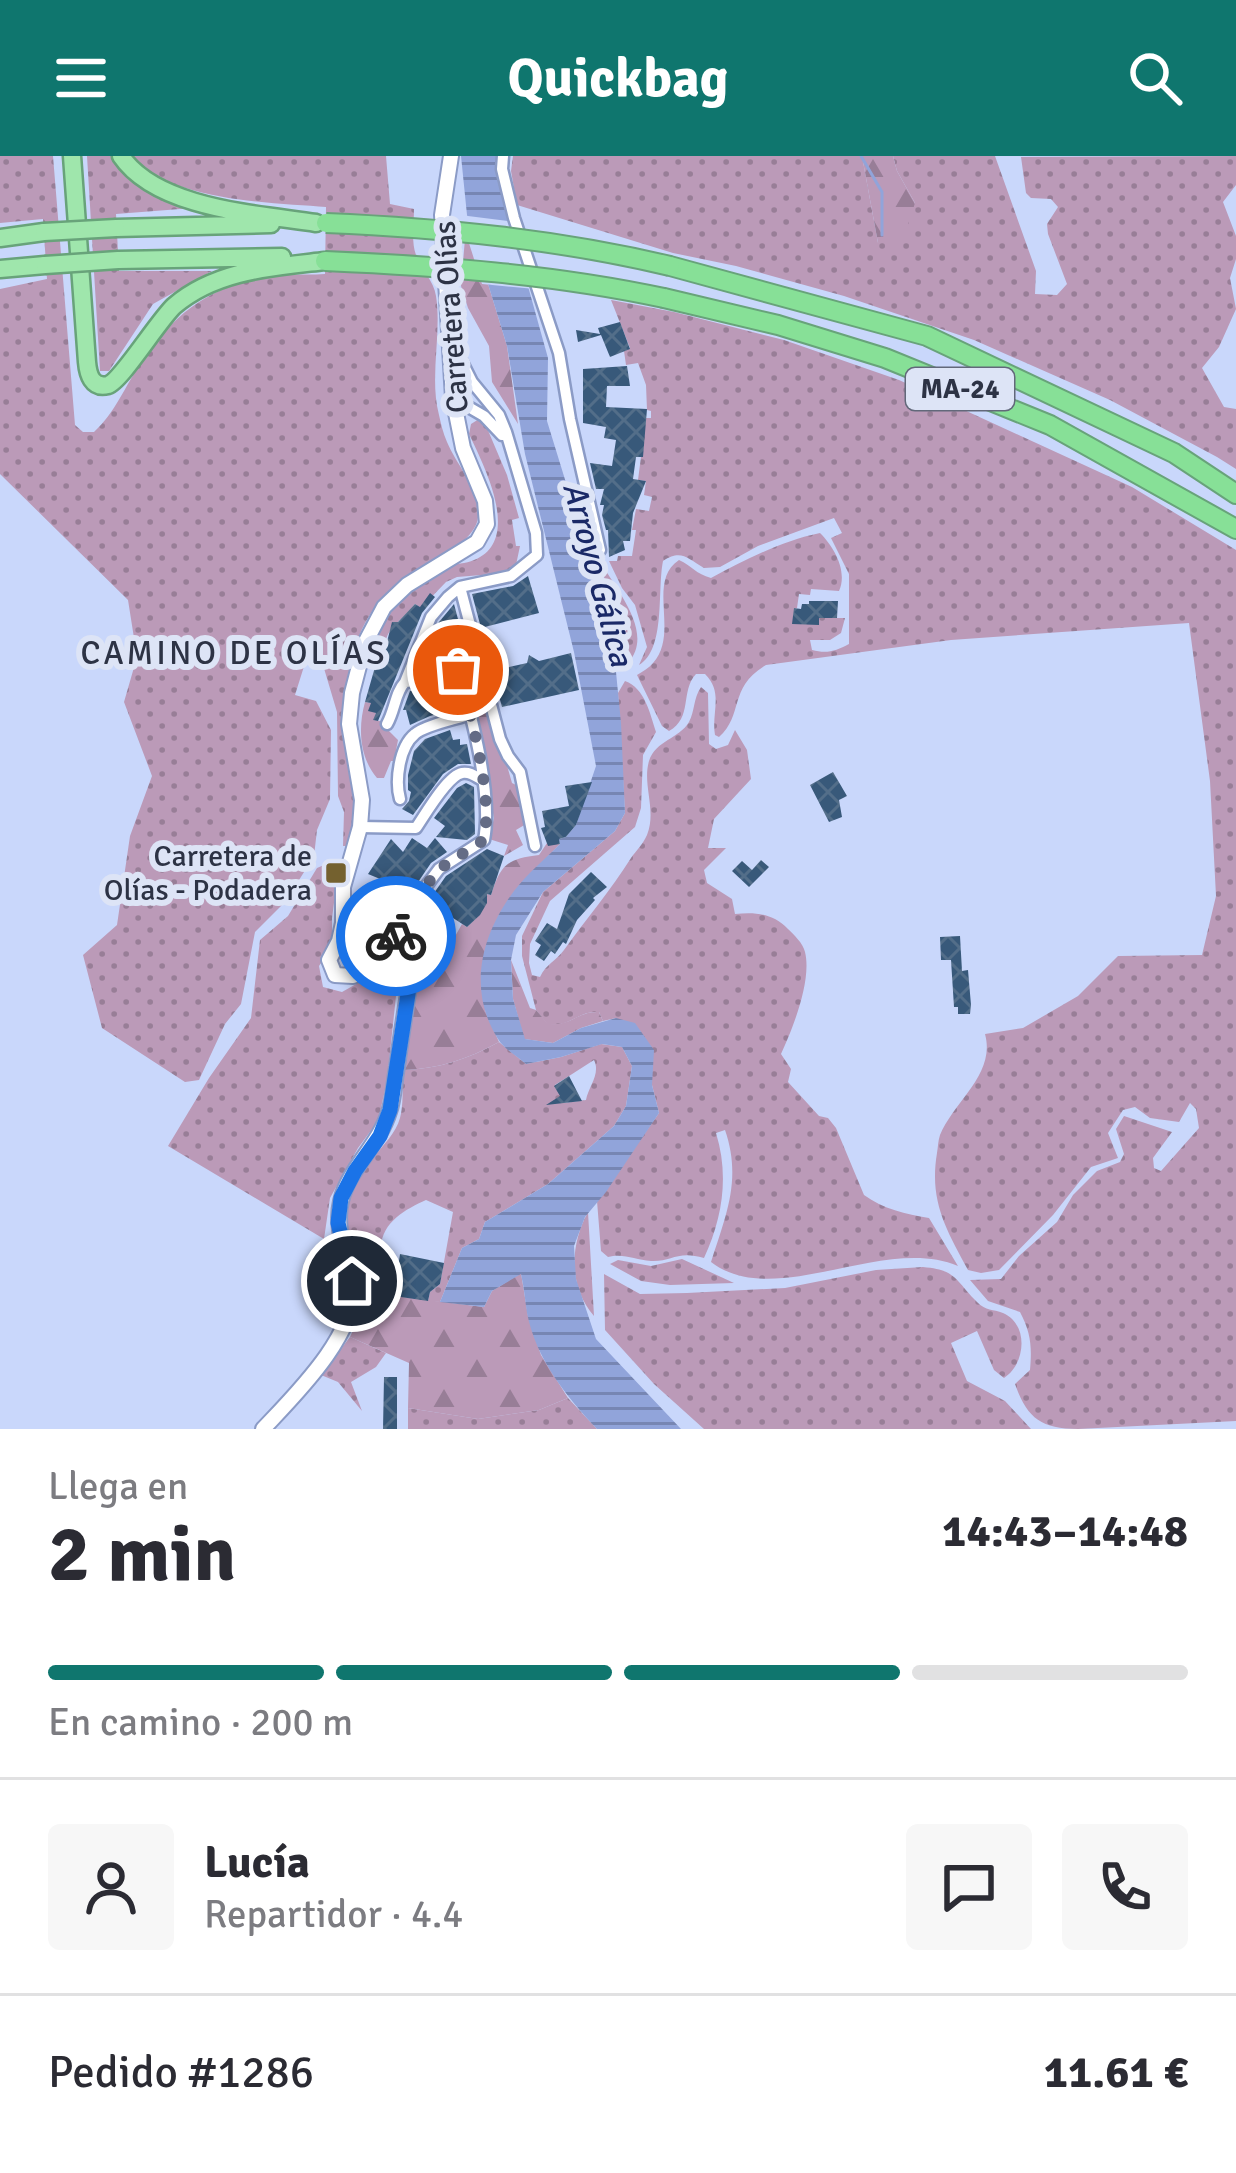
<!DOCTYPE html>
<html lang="es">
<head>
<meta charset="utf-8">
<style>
  body { margin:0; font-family:Signika,sans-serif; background:#f7f7f7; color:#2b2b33; height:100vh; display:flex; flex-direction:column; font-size:45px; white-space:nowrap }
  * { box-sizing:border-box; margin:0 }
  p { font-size:39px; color:#7c7c81 }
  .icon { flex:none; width:66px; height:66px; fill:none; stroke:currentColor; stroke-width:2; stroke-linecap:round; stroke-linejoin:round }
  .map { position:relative; height:1273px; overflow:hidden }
  .side { display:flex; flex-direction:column; background:#fff; flex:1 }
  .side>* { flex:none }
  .pin { position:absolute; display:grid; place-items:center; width:102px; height:102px; color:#fff; margin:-51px; border:6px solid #fff; border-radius:50%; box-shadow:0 3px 12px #0007 }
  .courier { position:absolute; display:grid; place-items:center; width:120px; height:120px; margin:-60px; border:9px solid #1a73e8; border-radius:50%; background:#fff; color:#222; box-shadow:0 3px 15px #0007 }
  .headline em { font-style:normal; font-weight:800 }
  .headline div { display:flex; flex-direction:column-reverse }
  .headline { display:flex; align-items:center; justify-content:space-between; height:204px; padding:0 48px }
  h1 { font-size:78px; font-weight:800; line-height:90px }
  .bar { display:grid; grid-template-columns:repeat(4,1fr); gap:18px 12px; align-content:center; height:144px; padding:0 48px }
  .bar i { height:15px; border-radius:9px; background:#e1e1e2 }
  .bar .active { background:#0f766e }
  .bar p { grid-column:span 4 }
  .line { display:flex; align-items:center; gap:30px; padding:0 48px; border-top:3px solid #e1e1e2 }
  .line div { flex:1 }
  .round { display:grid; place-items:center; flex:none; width:126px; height:126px; border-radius:12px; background:#f7f7f7 }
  header { display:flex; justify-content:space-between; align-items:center; height:156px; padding:0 48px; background:#0f766e; color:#fff; font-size:54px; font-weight:800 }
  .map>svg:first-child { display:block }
</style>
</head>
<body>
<header><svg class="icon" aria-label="menu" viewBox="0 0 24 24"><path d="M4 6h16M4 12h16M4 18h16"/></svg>Quickbag<svg class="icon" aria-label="search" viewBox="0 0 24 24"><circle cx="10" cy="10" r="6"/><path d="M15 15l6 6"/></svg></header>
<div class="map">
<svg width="1236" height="1273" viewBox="0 0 1236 1273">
  <defs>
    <pattern id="grass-dots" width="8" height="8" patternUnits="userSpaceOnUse" patternTransform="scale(3)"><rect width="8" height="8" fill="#bb9ab8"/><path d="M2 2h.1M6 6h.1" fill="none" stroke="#987e97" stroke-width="1.8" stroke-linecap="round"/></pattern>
    <pattern id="forest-firs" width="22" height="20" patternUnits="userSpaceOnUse" patternTransform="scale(3)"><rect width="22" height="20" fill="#bb9ab8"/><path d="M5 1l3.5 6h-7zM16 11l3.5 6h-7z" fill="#987e97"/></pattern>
    <pattern id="water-rules" width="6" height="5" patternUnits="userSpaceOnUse" patternTransform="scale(3)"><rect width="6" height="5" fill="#91a4da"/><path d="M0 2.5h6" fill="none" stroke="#7786b3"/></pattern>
    <pattern id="building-cross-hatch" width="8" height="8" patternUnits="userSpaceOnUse" patternTransform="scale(3)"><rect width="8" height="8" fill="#38597a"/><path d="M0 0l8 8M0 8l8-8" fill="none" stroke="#536e89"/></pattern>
  </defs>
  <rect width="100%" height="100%" fill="#c9d7fb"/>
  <path fill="url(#grass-dots)" fill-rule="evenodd" d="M0,0H53L75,269L83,276H94C115,257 125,230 141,207C177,151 220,124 287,119C300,118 313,119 325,118L326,51C273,47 168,45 133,0H386L390,48L414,53C414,67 411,86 416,99C421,113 434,125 436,140C442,178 429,221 439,259C441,268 443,277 447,286C457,310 480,333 478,361C476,393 393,425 371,457C324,529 368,614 348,690H343L344,656L338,640L337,556L323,509L306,504L295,539L316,545L331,574L330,643L317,674L314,700L286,745L255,776L241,848L225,868L199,924L185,926L102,872L83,799L117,769L130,680L152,620L124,546L137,501L128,444L0,318V133L47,123L43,63L0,67Z
    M87,0H112C132,29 160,41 193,52L116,58L119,115H212L153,148L109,215H100Z
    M513,0H862L878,87L915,47L897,15L893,0H995L1036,115L1035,138L1057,139L1067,128L1048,78L1047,68L1058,51L1051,43L1031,42L1026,37L1021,1L1236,0V29L1223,46L1236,80V103L1230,122L1236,153L1219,191L1202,212L1224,251L1236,253V313L1217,301L1110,244L974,184L844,140L736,110L673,97L517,49L511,15Z
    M611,144L674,156L784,184L899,224L1132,331L1236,394V1265L1078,1273C1041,1273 1027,1262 1015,1228L1030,1214C1032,1191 1031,1177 1020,1156L988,1145L970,1124L1001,1123L1019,1100L1057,1066L1073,1039L1097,1015L1120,1006L1124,998L1116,973L1124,960L1172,976L1153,1002L1154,1012L1161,1015L1199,972L1196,953L1190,947L1179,966L1150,962L1135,951L1123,954L1108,977L1118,1002L1091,1011L1053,1059L999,1114L981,1117L968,1114C946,1073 929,1045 937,997C938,991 938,985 940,979C954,945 996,918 985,878L1023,872L1078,840L1118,800L1202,799L1216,740L1210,625L1189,467L951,484L766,509C728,531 744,559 719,581L715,579C711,556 724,537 705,518H696C680,535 693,562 669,575L662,570L637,519C643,515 649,512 653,507C680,477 646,426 679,404C692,410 696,418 711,422C745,404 781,385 820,377C834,391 848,415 839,435L811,433L810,439L799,438L797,452L794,453L819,462H845L841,477L830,484H810L812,494C827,498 836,495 849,488V418L831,382L842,377L834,362L758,390L720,411L704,412C687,402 681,393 663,405C657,435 666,493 639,509L647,491L635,449L622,432L609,405H617L618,400H632L636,374H632L636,353L649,355L652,341L644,339L646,325L638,324L646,262H651V255L647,254L646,229L638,207L626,209L624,195L630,192Z
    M479,263L484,265L507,319L519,362L512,364L516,390H520L516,409L506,417L457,421L446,426L421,452L415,448C392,475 380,473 386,513L364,509C372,486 380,459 399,442C410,431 432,418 447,411C455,407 466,408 474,404C523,384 484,310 469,278L471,268Z
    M599,403C614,432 656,476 628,507Z
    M625,525C645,532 650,558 656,576L643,599L641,652L635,671L550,745L530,788L529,807L532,819L540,821C546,808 556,805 564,794C586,763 611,734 631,702C636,695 643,688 647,679C657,654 642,629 649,605C656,584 679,583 689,566C695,555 693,543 701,531L708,537L709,588L716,593L728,589L735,574L747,594L751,623L714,663L708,692H726L704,714L707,727L732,743L735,758C755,756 773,757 788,773C794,779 803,787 805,796C812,824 793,872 781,898L791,913L788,926L819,960L828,962L836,972L864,1039C883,1053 906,1058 929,1062L958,1110C884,1078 775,1155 711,1106C726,1059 742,1023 725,974L716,977C729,1019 723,1061 704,1102C677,1094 672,1106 651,1105C635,1104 624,1097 608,1101L601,1095L597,1045L659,957L652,929V915L616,862L603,865L599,856C577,855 573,870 548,869L536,854L522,800V780L543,736L615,675L625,657L618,537Z
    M324,709L337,724L332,762V791L319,810L323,831L342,836L381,814L398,821L387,925L378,965L358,992L330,1042L324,1083L168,990L209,922L251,862L260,784L288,760L317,712Z
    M499,886L526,908L561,901L601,888L622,891L632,910L626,950L614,970L548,1028L485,1066L479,1083L462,1092L440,1146L428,1145L430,1136L440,1128L453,1056L426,1044C406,1053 382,1066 381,1091C381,1107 388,1115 380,1130L359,1117C343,1066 338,1045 374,1001C383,989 396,977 400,962C404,947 402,929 403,914C439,913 468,903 499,886ZM594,904C601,918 588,931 586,944L564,947L555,929Z
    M588,1056L594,1160C568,1130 570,1089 588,1056Z
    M682,1103L734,1127L670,1129L641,1125L610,1108L618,1104L651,1110Z
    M923,1111C957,1114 955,1124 977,1146C986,1155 993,1153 1003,1157C1030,1169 1025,1209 1004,1222L994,1214L977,1175L951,1187L967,1225L1005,1245L1031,1273H704L654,1228L605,1174L604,1118L640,1138L687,1137L785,1132L876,1114Z
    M350,1181L386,1197L376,1211L351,1226L362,1255L338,1226L321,1219Z
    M568,1242L597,1273H408V1252L478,1263L539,1254Z"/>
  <path fill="url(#forest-firs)" d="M862,0H893L897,15L915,47L903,84L878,87Z
    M467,59L507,190L518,268L492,226L489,190L468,152L461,130Z
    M365,546L371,547L376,557L374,564L385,566L387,573L398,584L394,605H391L384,622H377C359,601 358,571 365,546Z
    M488,548L502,601L506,606L512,627L520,631L526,668L516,674L523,689L504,700L508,689L489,683L494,662L473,553Z
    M547,687L560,688L514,736L485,854L499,886C468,903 439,913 403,914L418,810L436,814L462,768L467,771C478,761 486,752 487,738L491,739C501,708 507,703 539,699Z
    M511,804L530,852L536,854L548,868C573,870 577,855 599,856L603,865L581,872L553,887L524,883L513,843Z
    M521,1117L528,1160L541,1199L568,1242L539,1254L478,1263L408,1252L409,1207L350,1181L358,1163L359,1146L394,1140L484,1151L492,1135Z"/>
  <path fill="url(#water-rules)" d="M461,0H499L497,19L548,202L547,265L603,447L616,516L621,567L625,657L615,675L543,736L516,779L511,804L513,843L525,883L553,887L581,872L616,862L635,867L654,894L652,929L659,957L606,1036L585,1061L574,1090L576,1123L596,1183L681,1273H597C566,1240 536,1203 527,1157C525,1144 524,1131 521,1118L492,1135L484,1151L440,1146L462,1092L479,1083L485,1066L548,1028L614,970L626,950L632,910L622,891L602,888L561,901L526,908C517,900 504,893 498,883C467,834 481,779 514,735C527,718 545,703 560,688L559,683L566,681L576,669L596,610L574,496L525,298L507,190L467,59Z"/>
  <path fill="#c9d7fb" d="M460,59L516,66L535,133L482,128Z"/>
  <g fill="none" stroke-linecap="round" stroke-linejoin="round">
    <path stroke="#91a4da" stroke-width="3" d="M861,0L882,36V79"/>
  </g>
  <path fill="url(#building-cross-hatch)" d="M620,166L630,193L610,201L601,179L578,186L576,174L600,178L598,172Z
    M627,210L630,230H607L606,251L647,253L643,301H636L633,323L646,325L633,357L630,385H623L625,394L609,401L608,374H606L602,359L604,349H600L604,333H596L590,307L612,310L616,284L604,282L606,271L583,267V213Z
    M528,420L539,457L481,472L472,438L513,430Z
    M430,437L435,441L422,457L378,565L373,564L376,557L368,555L371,547L365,546L375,511H380L382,489L386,490L392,466H398L415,448L420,451Z
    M809,445H838L837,462H819V469L792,468L794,452L801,453L802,448H809Z
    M454,448L481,550L479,551L465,505L456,504L420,515L439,466Z
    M571,497L579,534L502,551L492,515L527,507L529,499L539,505Z
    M452,525L459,552L430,560L410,569L406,554H403L410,535L428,533Z
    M450,574L453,584L460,583V589L467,588L471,608H458L443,618L413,659L402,653L409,645L411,636L408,634V619L414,595L425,583Z
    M833,616L847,640L839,644L842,661L829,666L810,629Z
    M592,626L576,669L566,681L559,683L560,688L548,690L541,672L545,671L542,655L569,650L565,630Z
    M466,627L474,631L475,678L467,684L436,681L445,670L434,662L457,632Z
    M412,682L427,692L435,682L447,696L431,707L397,757H394V753L384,748L385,725L368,718L391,683L403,696Z
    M487,693L504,700L491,739L487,738V747L480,759L467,771L453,762L442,785L420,771L422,768L415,764L446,720Z
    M761,704L769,711L749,731L732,715L742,705L752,714Z
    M591,716L607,731L593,742L595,744L577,764L566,788L563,786L555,798L551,795L544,805L535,799L541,789L535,785L547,767L557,773L569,738Z
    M960,780L962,815L968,814L971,849L970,858H958V851H954L951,804H941L940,781Z
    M569,920L582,945L546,949L560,940L554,930Z
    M400,1098L444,1107L440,1128L430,1136L428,1145L394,1140Z
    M384,1221H397V1273H383Z"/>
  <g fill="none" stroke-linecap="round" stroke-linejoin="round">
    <defs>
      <path id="minor" d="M503,0L502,13L514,62L559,197L570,263L600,394
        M453,242L484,260L502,279
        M460,431L500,583L508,600L520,616L535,690
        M387,568C395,554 395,537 405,526L431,461L448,441L460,431L511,420L537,399L536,377L506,276L499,259L472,226L452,186
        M400,643C395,625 399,591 415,578C425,569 457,563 471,558
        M360,671L416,672C425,659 447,620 462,617C471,616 475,620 482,624
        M397,805L393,787L398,774L418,741L439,713L484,684C493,637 471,560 459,513L425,524L405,526"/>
      <path id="secondary" d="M263,1273C294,1240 360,1176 352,1127C348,1099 334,1074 341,1045C349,1012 379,989 389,956C394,942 394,926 397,911C401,880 406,850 411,819L397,805L378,807L353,820L335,819L329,804L339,785L343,767V731L360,671L362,644L349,568L352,537L365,487L384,451L407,429L477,386L487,368L485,345L463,292L453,242L442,59L451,0"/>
      <path id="trunk" d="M72,0L87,206C88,218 92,233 108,229C121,225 158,165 174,150C216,114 273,111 325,105
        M121,0C157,53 258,58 316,67
        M116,72L271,68
        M0,82L44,76
        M118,104L282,101
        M0,113L45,109"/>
      <path id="motorway" d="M670,110L927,180L1174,297L1236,338
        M664,142L778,169L885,202L1050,269L1236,373"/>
    </defs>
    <use href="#minor" stroke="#8b9bc6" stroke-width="15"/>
    <use href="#secondary" stroke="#8b9bc6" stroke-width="18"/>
    <use href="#trunk" stroke="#68a37a" stroke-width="21"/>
    <use href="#motorway" stroke="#68a37a" stroke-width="22"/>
    <use href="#minor" stroke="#fff" stroke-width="10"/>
    <use href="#secondary" stroke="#fff" stroke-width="14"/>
    <use href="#trunk" stroke="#9fe6ac" stroke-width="16"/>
    <use href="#motorway" stroke="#87e097" stroke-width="18"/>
    <defs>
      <path id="trunk-bridge" d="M44,76L116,72
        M45,109L118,104"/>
      <path id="motorway-bridge" d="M326,67C442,72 556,83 670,110
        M325,105C439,110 552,118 664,142"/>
    </defs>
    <use href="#trunk-bridge" stroke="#68a37a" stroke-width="21" stroke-linecap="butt"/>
    <use href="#motorway-bridge" stroke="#68a37a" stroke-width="22" stroke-linecap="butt"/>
    <use href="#trunk-bridge" stroke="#9fe6ac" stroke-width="16"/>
    <use href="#motorway-bridge" stroke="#87e097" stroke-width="18"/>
  </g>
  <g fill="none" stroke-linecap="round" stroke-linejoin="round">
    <path stroke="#646c85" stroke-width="12" stroke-dasharray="0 21.6" d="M396,780L418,740L439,713L484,684C493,638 471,560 458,514"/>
    <path stroke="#1a73e8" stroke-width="15" d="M352,1125L338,1067L341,1042L355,1015L380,980L390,954L411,819C399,808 390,797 396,780"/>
  </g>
  <rect fill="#74612f" stroke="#dde4f6" stroke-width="4.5" x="324" y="705" width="24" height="24" rx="6"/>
  <g text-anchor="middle" stroke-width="12" stroke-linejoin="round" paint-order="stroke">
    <rect fill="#dde4f6" stroke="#62687a" stroke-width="3" x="906" y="212" width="108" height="42" rx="9"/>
    <g font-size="27" font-weight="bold" fill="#2d3345">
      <text x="960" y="242">MA-24</text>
    </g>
    <g font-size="30" fill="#2d3345" stroke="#dde4f6">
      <text transform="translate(451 161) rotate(-94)" y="10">Carretera Olías</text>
    </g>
    <g font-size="30" fill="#2d3345" stroke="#dde4f6" text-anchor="end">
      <text x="312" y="710">Carretera de<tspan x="312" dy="34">Olías - Podadera</tspan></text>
    </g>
    <g font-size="33" font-style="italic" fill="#1a2967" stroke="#dde4f6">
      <text transform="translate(599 418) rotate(75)" y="12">Arroyo Gálica</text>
    </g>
    <g font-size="33" letter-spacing="3" fill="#2d3345" stroke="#dde4f6">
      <text x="234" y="508">CAMINO DE OLÍAS</text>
    </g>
  </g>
</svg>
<div class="pin" style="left:458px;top:514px;background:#ea580c"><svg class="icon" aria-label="bag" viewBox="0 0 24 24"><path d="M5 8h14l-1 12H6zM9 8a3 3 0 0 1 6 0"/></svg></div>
<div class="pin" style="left:352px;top:1125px;background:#1f2937"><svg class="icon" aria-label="home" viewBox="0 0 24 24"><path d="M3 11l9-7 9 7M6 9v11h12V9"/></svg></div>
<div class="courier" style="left:396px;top:780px"><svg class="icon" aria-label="bike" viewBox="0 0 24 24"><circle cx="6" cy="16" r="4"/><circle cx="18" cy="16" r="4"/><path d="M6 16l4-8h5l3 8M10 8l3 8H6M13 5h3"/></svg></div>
</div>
<section class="side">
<div class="headline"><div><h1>2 min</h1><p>Llega en</p></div><em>14:43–14:48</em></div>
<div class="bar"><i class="active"></i><i class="active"></i><i class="active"></i><i></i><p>En camino · 200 m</p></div>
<div class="line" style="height:216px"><a class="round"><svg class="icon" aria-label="person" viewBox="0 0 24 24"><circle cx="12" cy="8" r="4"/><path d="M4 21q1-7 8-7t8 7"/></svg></a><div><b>Lucía</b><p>Repartidor · 4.4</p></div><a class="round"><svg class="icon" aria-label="chat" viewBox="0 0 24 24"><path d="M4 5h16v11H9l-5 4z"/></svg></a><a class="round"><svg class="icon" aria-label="phone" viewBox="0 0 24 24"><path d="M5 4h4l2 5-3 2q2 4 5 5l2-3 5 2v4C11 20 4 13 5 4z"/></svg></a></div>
<div class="line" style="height:156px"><div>Pedido #1286</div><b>11.61 €</b></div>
</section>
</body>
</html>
